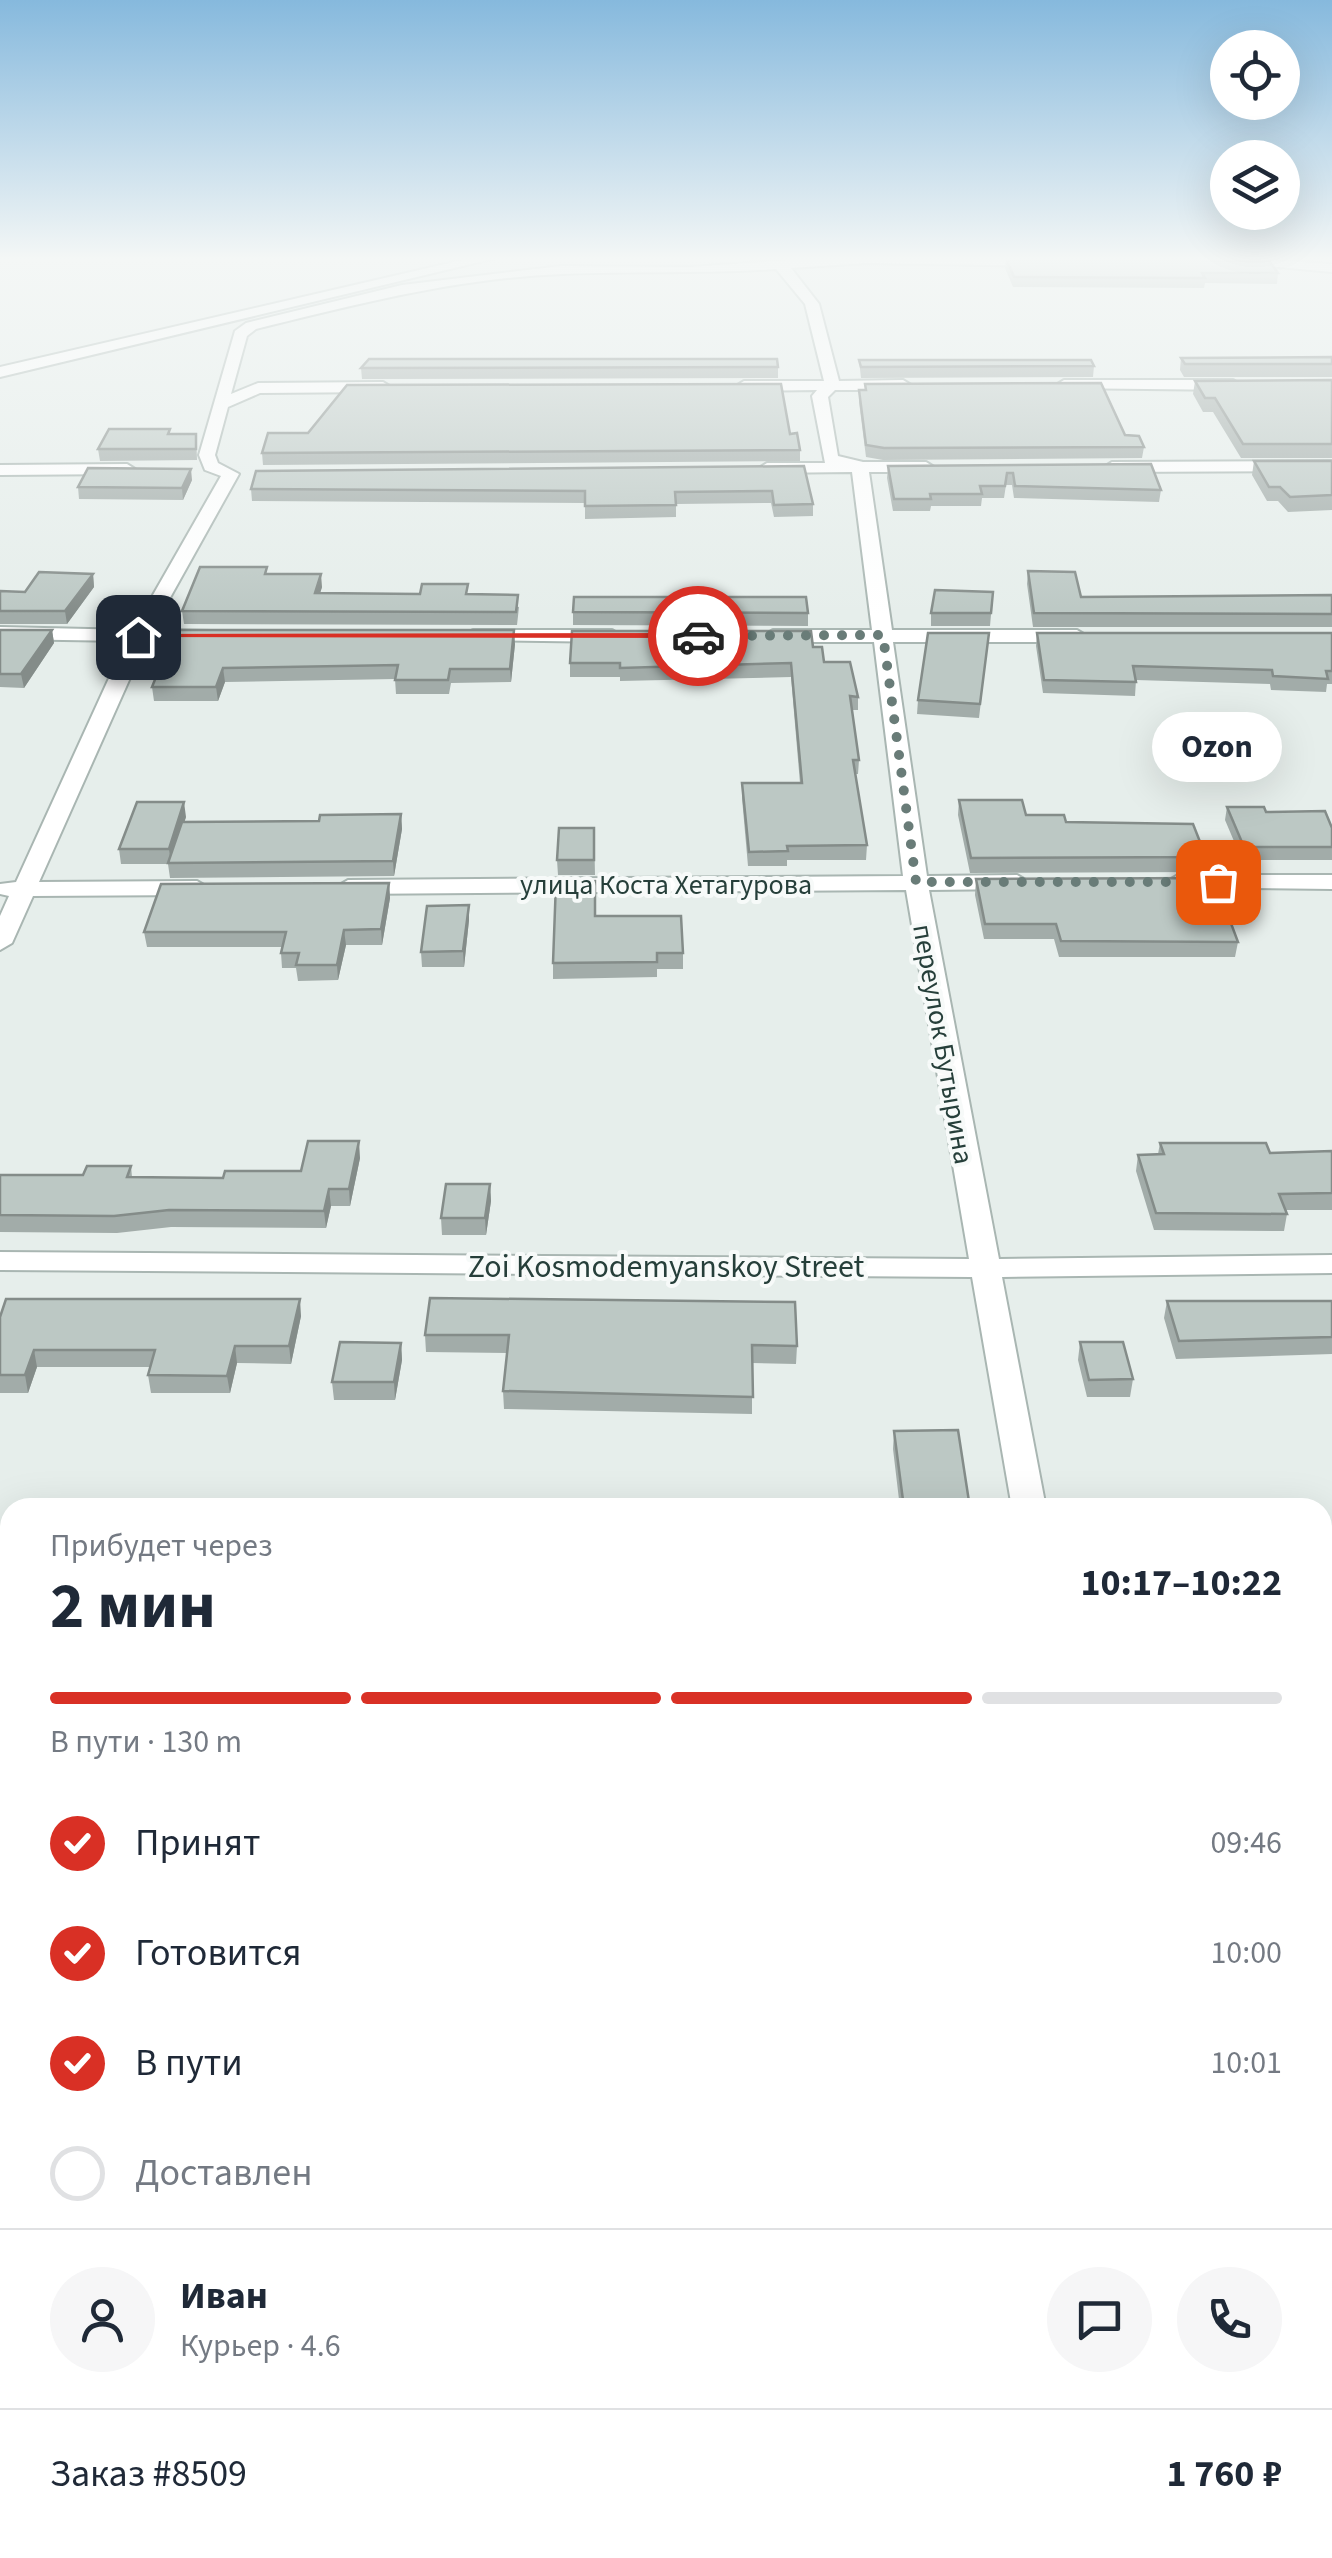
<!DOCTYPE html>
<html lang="ru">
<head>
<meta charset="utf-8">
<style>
  body { margin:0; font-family:"Source Sans 3",sans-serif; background:#f6f6f7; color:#1f2937; height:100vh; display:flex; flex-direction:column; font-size:38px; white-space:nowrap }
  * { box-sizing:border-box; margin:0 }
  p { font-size:32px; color:#747a83 }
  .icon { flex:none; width:55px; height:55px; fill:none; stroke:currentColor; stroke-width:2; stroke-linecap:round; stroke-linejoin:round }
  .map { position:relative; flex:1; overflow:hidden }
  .panel { position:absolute; left:0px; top:1498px; width:1332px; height:1062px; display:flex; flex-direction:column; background:#fff; border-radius:30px 30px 0 0; box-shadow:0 10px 40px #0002 }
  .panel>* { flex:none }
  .controls { position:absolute; left:1210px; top:30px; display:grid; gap:20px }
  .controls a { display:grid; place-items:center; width:90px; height:90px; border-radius:50%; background:#fff; box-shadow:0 10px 40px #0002; font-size:50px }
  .pin { position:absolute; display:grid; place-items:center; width:85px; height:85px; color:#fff; margin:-42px; border-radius:20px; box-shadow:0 5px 15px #0006 }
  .courier { position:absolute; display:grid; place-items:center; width:100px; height:100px; margin:-50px; border:8px solid #d93025; border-radius:50%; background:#fff; color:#222; box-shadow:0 2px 12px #0007 }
  .bubble { position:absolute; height:70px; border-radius:35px; background:#fff; box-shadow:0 10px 40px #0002; font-size:32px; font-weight:700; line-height:70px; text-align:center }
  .summary em { font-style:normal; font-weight:700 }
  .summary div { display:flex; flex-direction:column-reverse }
  .summary { display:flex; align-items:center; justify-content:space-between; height:170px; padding:0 50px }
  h1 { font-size:65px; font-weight:700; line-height:75px }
  .bar { display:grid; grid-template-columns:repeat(4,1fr); gap:15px 10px; align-content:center; height:120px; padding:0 50px }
  .bar i { height:12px; border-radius:8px; background:#e0e1e3 }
  .bar .on { background:#d93025 }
  .bar p { grid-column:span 4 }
  .line { display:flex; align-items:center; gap:25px; padding:0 50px; border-top:2px solid #e0e1e3 }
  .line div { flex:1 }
  .round { display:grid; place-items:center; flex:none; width:105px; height:105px; border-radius:52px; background:#f6f6f7 }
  ol { padding:0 50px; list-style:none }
  li { display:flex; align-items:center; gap:30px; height:110px }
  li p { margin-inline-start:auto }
  li .icon { padding:10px; border-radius:50%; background:#d93025; color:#fff; stroke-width:4 }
  li:last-child { color:#747a83 }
  li i { width:55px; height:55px; border:5px solid #e0e1e3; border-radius:50% }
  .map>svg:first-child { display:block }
</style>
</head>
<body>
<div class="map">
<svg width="1332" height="2558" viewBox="0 0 1332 2558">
  <rect width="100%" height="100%" fill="#e6eeeb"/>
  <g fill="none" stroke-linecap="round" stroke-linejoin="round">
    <defs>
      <path id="minor" d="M817,258H1046L1052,262L1045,266L866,263L791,268L819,304L839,381L903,380L911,385L903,390H835L828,397L838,456L863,462H926L934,467L926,472H869L892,630H1077L1087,636L1077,642H893L927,876L1017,875L1029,882L1017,889L929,890L999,1259L1332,1255V1273L1002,1277L1046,1508H1012L972,1277L0,1270V1252L969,1259L906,890L348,894L336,887L348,880L903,876L874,642H773L763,636L773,630H872L852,472L767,473L759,468L767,463H825L812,396L817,390L744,391L736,386L744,381H824L805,304L776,269C704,274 634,271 563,274C458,278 357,304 256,329L247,336L231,394L258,383L383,382L391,387L383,392L260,393L228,407L215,455L218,463L239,474L152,630L212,631L222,637L212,643L146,642L39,882L197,881L209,888L197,895L33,896L12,943L0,950V916L9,896L0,894V884L16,882L126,641L0,639V627L133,630L221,476L205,470L199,455L235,331L246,323L402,285L561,266L691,267Z
        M1237,258L1332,264V272L1224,262Z
        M1064,380H1233L1241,385L1233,390L1059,388L1056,385Z
        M1332,461V471L1112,472L1104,467L1112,462Z
        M0,465L127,464L135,469L127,474L0,475Z
        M473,630H612L622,636L612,642L466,640L463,636Z
        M1178,875H1332V889L1170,887L1166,882Z
        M0,1876L10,1877V1909L0,1908Z
        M1322,1887H1332V1919H1322Z
        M1211,2550H1261L1264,2558H1212Z"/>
      <path id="tertiary" d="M471,258H496L0,377V367Z"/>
    </defs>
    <use href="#minor" stroke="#a9b6b2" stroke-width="4"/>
    <use href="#tertiary" stroke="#a9b6b2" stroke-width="4"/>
    <use href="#minor" fill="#fff" fill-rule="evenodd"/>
    <use href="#tertiary" fill="#fff" fill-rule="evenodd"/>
  </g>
  <path fill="#a2aca9" d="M1006,258L1278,273L1277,284L1205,283L1204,288L1013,287L1005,268Z
    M1332,357V377H1184L1180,370L1181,358Z
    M859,360L1094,366L1093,377L861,378Z
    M778,367V378L362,379L361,368Z
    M1332,380V458H1241L1213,412H1203L1193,394L1195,381Z
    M865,384L1125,435L1144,447L1142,458L883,460L866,457L859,402V390H865Z
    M196,434L197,460L100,461L98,449Z
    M790,434L800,450V461L263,465L262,453Z
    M1254,461H1332V510L1288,512L1278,501H1267L1252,475Z
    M1151,464L1161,490L1159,502L1014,498L1012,485H1006L1004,498H982L981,506H931L930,511H893L887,478L888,466Z
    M804,466L813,504V516L774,517L771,503L676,504V517L585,519V503L252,501L251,489Z
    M192,480L183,500L79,499L78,487Z
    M1028,571L1081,597L1332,595V627H1033L1027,584Z
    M93,574L94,587L67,624H0V591L25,592Z
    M268,574L322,587L320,593L468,594L519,607L517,625L184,624L182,611Z
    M993,592L990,626H931V613Z
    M573,612L808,613V626L573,625Z
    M0,630H52L54,643L24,688L0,687Z
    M175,630L515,644L511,682L451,683L449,694H396L395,679L225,682L218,701H154L152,687Z
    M989,633L979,718L917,714L918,700Z
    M1037,633H1332V684H1327L1326,692L1271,690L1270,684L1136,680L1135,696L1043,693L1036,646Z
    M813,647L824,662L858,697V710H852L859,760L858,774H855L867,845L866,860H787V866H748L742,798V783H800L791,677L620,681V677H570V663Z
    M959,800L1026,815L1066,822L1206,857L1204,872L970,873L958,815Z
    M1227,807L1266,812L1332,828V860H1242L1225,820Z
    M401,814L402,829L394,876L170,878L168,864H121L119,849L186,817L184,822L319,821Z
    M594,828L595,875H558L557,860Z
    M976,879L1238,942L1235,957H1059L1054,939H984L975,895Z
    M389,883L390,898L382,945H346L338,980L298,981L296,968H282L281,953L282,947H147L144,932Z
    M469,905V920L464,967H422L421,952Z
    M595,916L683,953V969H657V977L553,979V963Z
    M1160,1143L1270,1153L1332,1151V1210H1286L1287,1214L1284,1231L1154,1230L1136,1171L1138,1155L1158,1154Z
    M360,1158L350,1206H331L326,1228L171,1227L117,1233L0,1232V1175H83L131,1166L132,1177L223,1178L301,1171Z
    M490,1184L491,1201L486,1235H442L441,1218Z
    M430,1298L797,1346L796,1364L752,1363V1414L504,1409L503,1391L507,1353L426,1352L425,1335Z
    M1167,1301H1332V1354L1176,1359L1164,1318Z
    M301,1316L291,1364L237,1363L230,1393H151L148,1375L150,1367H37L28,1393H0V1317Z
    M1080,1342L1133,1379L1130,1397H1087L1078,1360Z
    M401,1343L402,1360L395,1400H334L332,1382Z
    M894,1431L970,1508H900L893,1449Z
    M0,1659H10V1728H0Z
    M1322,1744H1332V1823H1322Z
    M1322,1977H1332V2106H1322Z
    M0,2024H10V2103H0Z
    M1326,2407H1332V2472L1322,2431V2420Z"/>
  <path fill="#848c89" d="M191,469L192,480L183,500L182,488Z
    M93,574L94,587L67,624L65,611Z
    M321,574L322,587L316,606L315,593Z
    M52,630L54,643L24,688L21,674Z
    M514,630L515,644L511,682L510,669Z
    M223,668L225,682L218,701L216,687Z
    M184,802L186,817L171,864L169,849Z
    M401,814L402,829L394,876L393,861Z
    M389,883L390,898L382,945L381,929Z
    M469,905V920L464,967L463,951Z
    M344,930L346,945L338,980L337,965Z
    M359,1141L360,1158L350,1206L349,1189Z
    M490,1184L491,1201L486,1235L485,1218Z
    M329,1189L331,1206L326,1228L324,1211Z
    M300,1299L301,1316L291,1364L289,1346Z
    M401,1343L402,1360L395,1400L394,1382Z
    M235,1346L237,1363L230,1393L227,1376Z
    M34,1350L37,1367L28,1393L25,1375Z"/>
  <path fill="#bcc8c4" stroke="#848c89" stroke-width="2.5" d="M1006,258L1269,261L1278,273H1202L1205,278L1014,277Z
    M1332,357V364H1185L1181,358Z
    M369,359H777L778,367L361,368Z
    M859,360H1091L1094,366L861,367Z
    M1332,380V444H1243L1215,398H1205L1195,381Z
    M1101,383L1125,435L1139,436L1144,447L884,448L866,445L859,390H866L865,384Z
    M781,384L790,434L797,433L800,450L262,453L268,433H308L347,385Z
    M109,429H170L168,434H196V449H98Z
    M1254,461H1332V495L1290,497L1280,487H1269Z
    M1151,464L1161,490L1015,486L1013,473H1007L1005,486H980L982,494H930L931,499H894L888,466Z
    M804,466L813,504L774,505L772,491L675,492L676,505L585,506V491L251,489L256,471Z
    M88,468L191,469L182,488L78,487Z
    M200,567H267L265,574H321L315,593L420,594L422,584H468L466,594L518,595L516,612L182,611Z
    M1028,571L1075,572L1081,597L1332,595V614L1034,613Z
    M39,572L93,574L65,611H0V591L25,592Z
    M935,590L993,592L991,613H931Z
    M574,597H806L808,613L573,612Z
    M0,630H52L21,674H0Z
    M175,630H514L510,669H450L448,680H395L398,665L223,668L216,687H152Z
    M572,631H811L813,647H822L824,662H850L858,697L850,696L859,760H853L867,845L787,846L788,851L749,852L742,783H802L791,663L620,668V663H570Z
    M928,633H989L980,704L918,700Z
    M1037,633H1332V671H1326L1328,679L1273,676L1272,670L1133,666L1136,682L1044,680Z
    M959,800H1022L1026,815H1064L1066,822L1193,824L1206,857L971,858Z
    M137,802H184L169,849H119Z
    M1227,807H1264L1266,812L1325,811L1332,828V847H1244Z
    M401,814L393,861L168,863L182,822L319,821L320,815Z
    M559,828H594V860H557Z
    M1214,878L1238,942L1061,941L1056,924H985L976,879Z
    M595,881V916H681L683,953H657V962L553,963L556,882Z
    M389,883L381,929L344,930L337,965H296L299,953H281L286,932H144L161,884Z
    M469,905L463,951L421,952L427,906Z
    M308,1141H359L349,1189H329L324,1211L169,1210L114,1216L0,1215V1175H83L87,1166H131L127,1177L223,1178L225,1171H301Z
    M1160,1143H1266L1270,1153L1332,1151V1193L1279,1194L1287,1214L1156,1213L1138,1155L1164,1154Z
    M446,1184H490L485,1218H441Z
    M430,1298L795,1302L797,1346L752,1345L753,1397L503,1391L509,1335H425Z
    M6,1299H300L289,1346H235L227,1376L148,1375L155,1350H34L25,1375H0V1317Z
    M1167,1301H1332V1337L1179,1341Z
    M340,1342L401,1343L394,1382H332Z
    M1080,1342H1123L1133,1379L1089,1380Z
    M958,1430L970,1508H904L894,1431Z
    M0,1659H10V1709H0Z
    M1322,1744H1332V1804H1322Z
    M1322,1977H1332V2087H1322Z
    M0,2024H10V2084H0Z
    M1326,2407H1332V2430Z"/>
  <linearGradient id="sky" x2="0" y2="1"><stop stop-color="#86b9dd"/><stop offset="0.42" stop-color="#f4f7f6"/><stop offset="1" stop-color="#f4f7f6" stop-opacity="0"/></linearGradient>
  <rect width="1332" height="616" fill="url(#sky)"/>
  <path fill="#d93025" d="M698,633L702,638L132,637L138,634Z"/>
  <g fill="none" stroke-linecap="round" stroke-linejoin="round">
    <path stroke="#697c78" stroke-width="10" stroke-dasharray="0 18" d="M698,636L883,635L916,882H1218"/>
  </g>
  <g text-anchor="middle" stroke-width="8" stroke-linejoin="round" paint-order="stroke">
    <g font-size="28" fill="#263f3a" stroke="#f7faf9">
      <text x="666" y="894">улица Коста Хетагурова</text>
      <text transform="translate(944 1044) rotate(80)" y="10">переулок Бутырина</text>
    </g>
    <g font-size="32" fill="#263f3a" stroke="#f7faf9">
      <text x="666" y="1277">Zoi Kosmodemyanskoy Street</text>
    </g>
  </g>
</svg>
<div class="controls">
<a><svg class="icon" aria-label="locate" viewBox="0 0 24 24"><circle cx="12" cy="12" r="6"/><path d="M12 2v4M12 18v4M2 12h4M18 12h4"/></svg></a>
<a><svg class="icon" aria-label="layers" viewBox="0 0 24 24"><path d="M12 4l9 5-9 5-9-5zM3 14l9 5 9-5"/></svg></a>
</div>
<div class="pin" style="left:1218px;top:882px;background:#ea580c"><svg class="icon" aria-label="bag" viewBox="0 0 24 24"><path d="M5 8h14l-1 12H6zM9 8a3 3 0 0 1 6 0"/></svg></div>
<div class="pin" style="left:138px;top:637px;background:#1f2937"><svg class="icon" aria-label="home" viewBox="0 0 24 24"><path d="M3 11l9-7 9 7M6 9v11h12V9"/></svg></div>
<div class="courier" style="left:698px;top:636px"><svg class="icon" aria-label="car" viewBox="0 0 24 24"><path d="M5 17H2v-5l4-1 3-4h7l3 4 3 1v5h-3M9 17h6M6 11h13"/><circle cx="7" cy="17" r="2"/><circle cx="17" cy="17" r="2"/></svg></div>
<div class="bubble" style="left:1152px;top:712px;width:130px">Ozon</div>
<section class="panel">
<div class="summary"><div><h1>2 мин</h1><p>Прибудет через</p></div><em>10:17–10:22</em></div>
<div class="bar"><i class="on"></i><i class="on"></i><i class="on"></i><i></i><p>В пути · 130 m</p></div>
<ol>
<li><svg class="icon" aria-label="check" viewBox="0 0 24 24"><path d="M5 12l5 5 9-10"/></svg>Принят<p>09:46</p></li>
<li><svg class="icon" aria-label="check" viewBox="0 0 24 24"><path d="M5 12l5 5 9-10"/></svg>Готовится<p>10:00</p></li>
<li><svg class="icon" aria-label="check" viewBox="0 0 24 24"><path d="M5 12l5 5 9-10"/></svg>В пути<p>10:01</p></li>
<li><i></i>Доставлен</li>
</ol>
<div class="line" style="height:180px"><a class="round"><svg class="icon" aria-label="person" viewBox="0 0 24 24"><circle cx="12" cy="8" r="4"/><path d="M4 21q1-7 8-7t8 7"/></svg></a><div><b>Иван</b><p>Курьер · 4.6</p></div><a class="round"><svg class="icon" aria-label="chat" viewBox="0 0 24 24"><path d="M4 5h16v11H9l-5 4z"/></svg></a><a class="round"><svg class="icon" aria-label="phone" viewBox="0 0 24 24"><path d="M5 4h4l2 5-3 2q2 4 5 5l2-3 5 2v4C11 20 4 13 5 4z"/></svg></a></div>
<div class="line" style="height:130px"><div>Заказ #8509</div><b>1 760 ₽</b></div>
</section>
</div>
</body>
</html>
